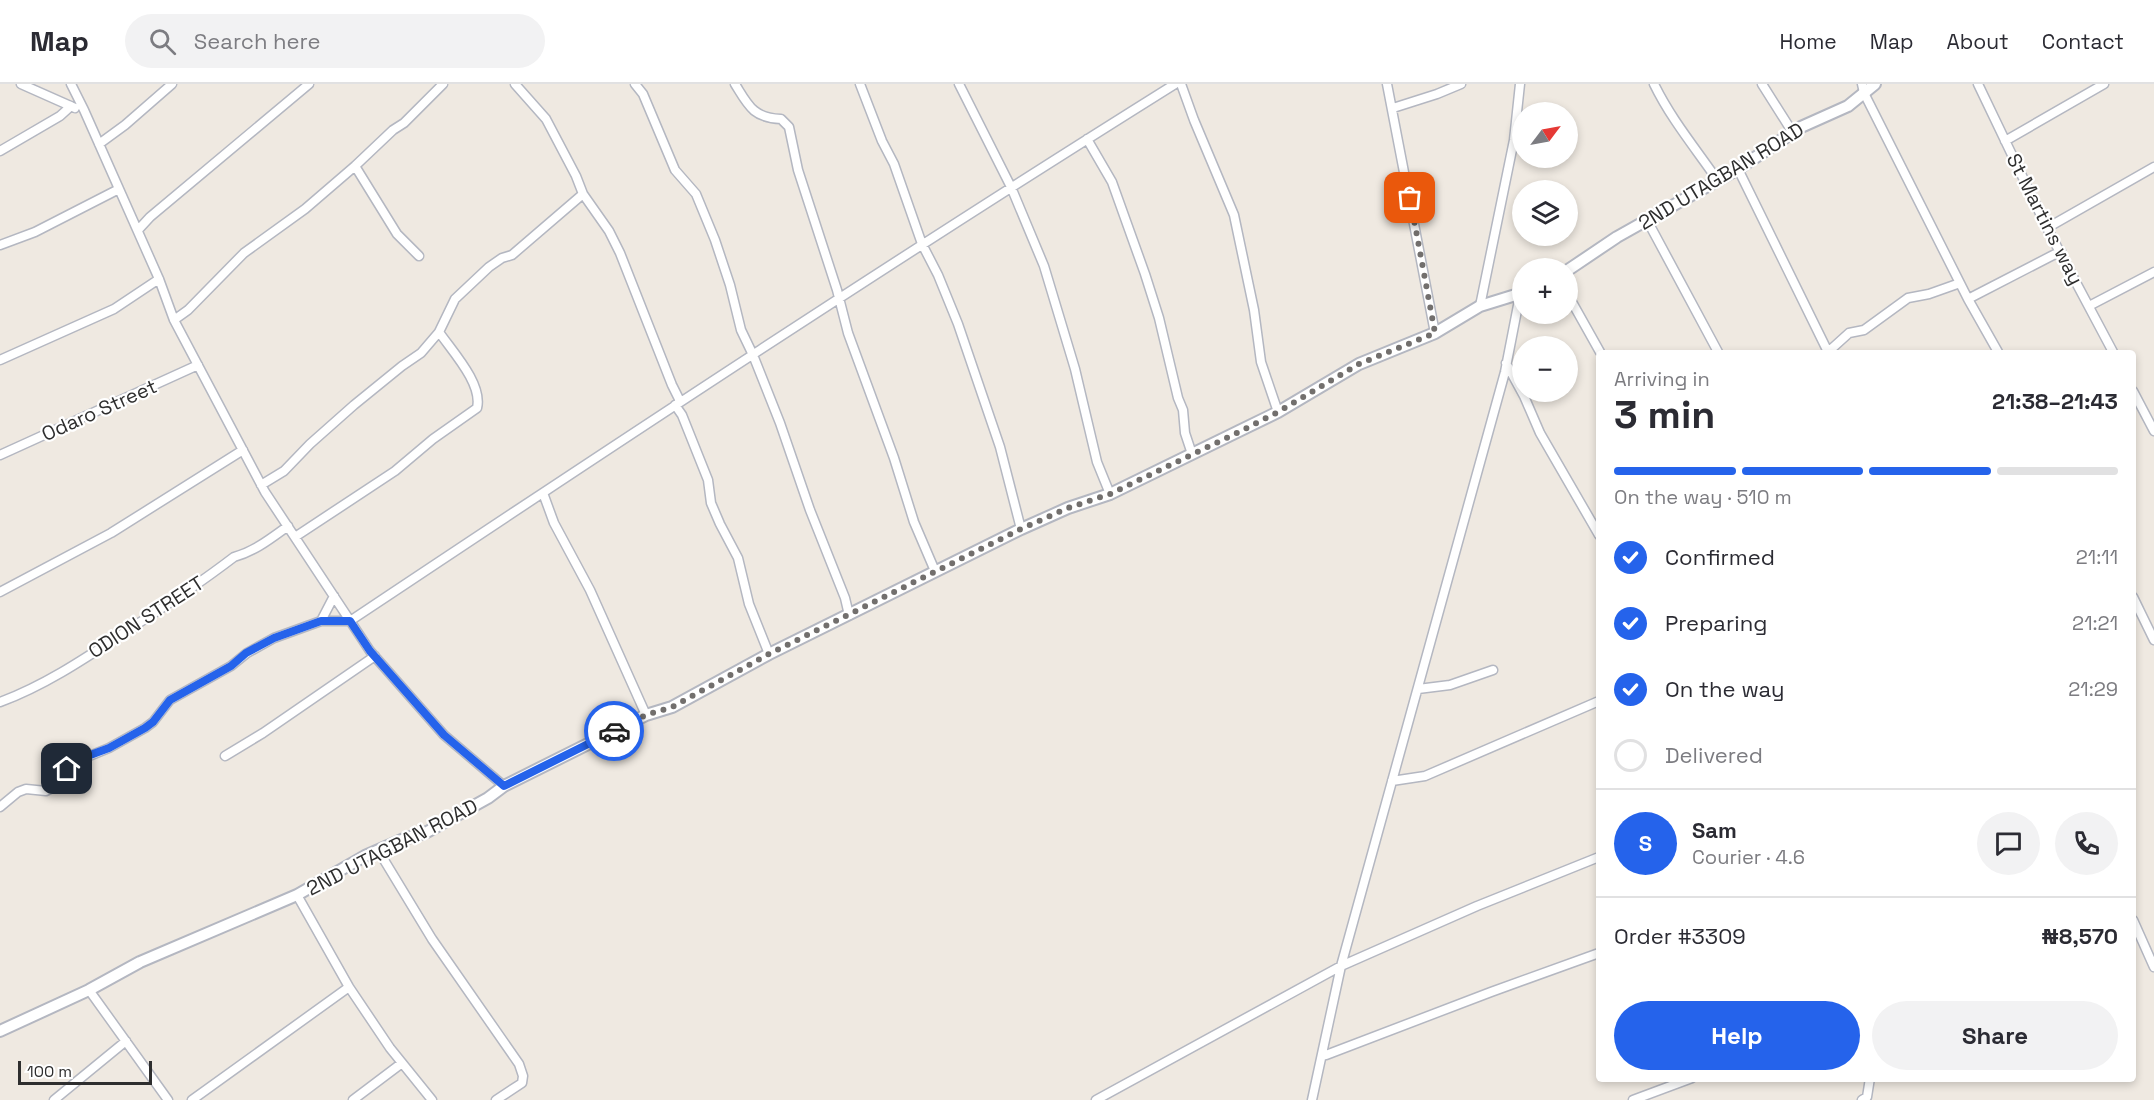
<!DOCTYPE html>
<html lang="en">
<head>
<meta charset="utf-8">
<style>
  body { margin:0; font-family:"Space Grotesk",sans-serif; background:#f2f2f3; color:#2b2b33; height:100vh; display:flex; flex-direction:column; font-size:22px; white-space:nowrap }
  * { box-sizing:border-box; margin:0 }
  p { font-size:20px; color:#7c7c81 }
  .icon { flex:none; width:33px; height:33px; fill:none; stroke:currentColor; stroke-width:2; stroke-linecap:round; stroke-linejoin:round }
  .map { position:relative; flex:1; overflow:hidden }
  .panel { position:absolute; left:1596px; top:266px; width:540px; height:732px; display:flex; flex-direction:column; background:#fff; border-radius:6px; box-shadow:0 3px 9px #0003 }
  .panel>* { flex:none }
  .needle { width:39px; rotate:58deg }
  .controls { position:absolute; left:1512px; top:18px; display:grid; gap:12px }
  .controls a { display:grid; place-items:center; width:66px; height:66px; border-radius:50%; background:#fff; box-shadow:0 3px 9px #0003; font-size:30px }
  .scale { position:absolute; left:18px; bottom:15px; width:134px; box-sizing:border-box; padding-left:6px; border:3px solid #2e2e2e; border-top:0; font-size:16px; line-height:21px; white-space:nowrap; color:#2e2e2e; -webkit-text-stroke:4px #fff; paint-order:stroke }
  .pin { position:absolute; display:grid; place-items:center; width:51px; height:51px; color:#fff; margin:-26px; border-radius:12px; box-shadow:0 3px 9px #0006 }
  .courier { position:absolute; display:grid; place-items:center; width:60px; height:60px; margin:-30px; border:4px solid #2563eb; border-radius:50%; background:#fff; color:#222; box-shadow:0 2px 8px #0007 }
  .overview em { font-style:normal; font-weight:700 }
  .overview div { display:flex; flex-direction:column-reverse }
  .overview { display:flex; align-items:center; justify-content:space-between; height:102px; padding:0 18px }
  h1 { font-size:39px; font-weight:700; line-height:45px }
  .bar { display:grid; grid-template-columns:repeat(4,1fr); gap:9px 6px; align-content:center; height:72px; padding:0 18px }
  .bar i { height:8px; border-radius:4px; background:#e1e1e2 }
  .bar .current { background:#2563eb }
  .bar p { grid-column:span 4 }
  .line { display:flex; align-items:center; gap:15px; padding:0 18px; border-top:2px solid #e1e1e2 }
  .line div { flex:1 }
  .round { display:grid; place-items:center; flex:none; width:63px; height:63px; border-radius:32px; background:#f2f2f3 }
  ol { padding:0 18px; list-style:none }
  li { display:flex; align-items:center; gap:18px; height:66px }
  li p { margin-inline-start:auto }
  li .icon { padding:6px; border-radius:50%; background:#2563eb; color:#fff; stroke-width:4 }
  li:last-child { color:#7c7c81 }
  li i { width:33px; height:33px; border:3px solid #e1e1e2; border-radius:50% }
  .action { display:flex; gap:12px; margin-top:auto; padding:12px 18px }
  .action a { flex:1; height:69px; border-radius:36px; background:#2563eb; color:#fff; font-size:24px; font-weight:700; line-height:69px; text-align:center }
  .action a+a { background:#f2f2f3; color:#2b2b33 }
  header { display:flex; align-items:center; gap:36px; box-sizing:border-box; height:84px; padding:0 30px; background:#fff; border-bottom:2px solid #e1e1e2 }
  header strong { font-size:28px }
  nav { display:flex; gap:33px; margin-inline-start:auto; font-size:21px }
  .search { width:420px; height:54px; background:#f2f2f3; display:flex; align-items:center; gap:15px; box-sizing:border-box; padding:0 21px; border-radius:33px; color:#7c7c81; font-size:22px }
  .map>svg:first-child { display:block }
</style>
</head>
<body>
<header>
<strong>Map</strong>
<div class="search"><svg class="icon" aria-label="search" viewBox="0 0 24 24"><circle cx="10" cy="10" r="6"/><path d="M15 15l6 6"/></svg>Search here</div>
<nav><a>Home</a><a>Map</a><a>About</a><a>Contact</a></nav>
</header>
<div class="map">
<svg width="2154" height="1016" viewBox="0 0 2154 1016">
  <rect width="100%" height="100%" fill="#efe9e1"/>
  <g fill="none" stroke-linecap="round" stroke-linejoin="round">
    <defs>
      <path id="minor" d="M21,0L75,24
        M71,0L84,26L159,195L174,236L265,408L370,567L444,651L504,702
        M515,0L546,35L576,92L583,110L609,147L620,169L672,301L680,317
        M635,0L643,10L675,86L696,110L715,156L730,201L741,246L753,271L780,339L810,426L845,514L849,531
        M735,0C748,21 753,34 781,35L789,43L798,86L837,206L848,249L894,374L914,438L935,487
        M860,0L882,57L894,80L922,160L938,191L958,240L1000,363L1021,445
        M959,0L1011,103L1044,182L1075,285L1097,378L1110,410
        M1181,0L1194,36L1234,131L1254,226L1261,278L1278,328
        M1387,0L1435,249
        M1654,0C1671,35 1696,65 1718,97
        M1762,0L1793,49
        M1862,0L1864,9L1968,215L1998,268
        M1978,0L2047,144L2113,268
        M1393,24L1437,10L1461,0
        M1087,55L1112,98L1145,190L1159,234L1178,314L1183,326L1185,349L1192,370
        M2005,57L2104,0
        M99,60L125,41L172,0
        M0,67L60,32L71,22
        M355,82L397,150L419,172
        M1738,85L1828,268
        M1647,136L1718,268
        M2047,144L2154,83
        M138,146L150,133L309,0
        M0,161L35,148L119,105
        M1568,211L1600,268
        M1968,215L2061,167
        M1480,222L1514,56L1520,0
        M2089,222L2154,188
        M174,236L188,226L244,169L305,125L355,82L393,46L404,39L443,0
        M1828,268L1849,249L1864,246L1908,214L1929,210L1960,199
        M0,276L114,225L159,195
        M1506,279L1524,312L1540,349L1599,451
        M2133,307L2154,347
        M675,321L682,331L708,396L711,419L720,440L738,474L749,520L769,570
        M0,371L198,281
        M261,401L284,387L310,360L354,321L402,282L421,269L439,248L455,215L489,183L502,174L512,171L583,110
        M543,409L554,439L590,506L646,631
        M295,453L395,387L433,355L477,324C483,300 452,267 439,248
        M0,508L111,449L243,366
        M2133,513L2154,556
        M321,537L334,512
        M350,537C623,355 897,174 1175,0
        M1418,605L1450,601L1493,586
        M0,618C46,601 87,573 128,546C164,523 200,499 234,473C255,467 270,455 288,442
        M225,672L263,649L375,572
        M1392,697L1425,692L1599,617
        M0,723L18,708L26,705L46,707L54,703L61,698L67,685L77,677L109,664L145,644L153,638L170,616L231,582L247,569L274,554L321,537H350
        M378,766L432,855L519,980L523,992L522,999L496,1016
        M297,811L349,903L390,964L432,1016
        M2133,836L2154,883
        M89,906L168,1016
        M1326,971L1491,908L1599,869
        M54,1016L126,957
        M192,1016L349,903
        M353,1016L402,979
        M1096,1016L1341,882L1477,822L1599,773
        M1312,1016L1341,882L1505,288L1520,211
        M1633,1016L1692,994
        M1862,1016L1867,1013L1870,994"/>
      <path id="tertiary" d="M1568,186L1617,153L1738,85L1801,43L1848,22L1875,0
        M0,947L89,906L140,878L297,811L365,772L404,755L427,748L488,714L504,702L646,631L672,623L769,570L1021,445L1068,424L1110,410L1239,347L1278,328L1359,280L1435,249L1480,222L1522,209"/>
    </defs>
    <use href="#minor" stroke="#b4b7c1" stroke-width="11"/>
    <use href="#tertiary" stroke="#b4b7c1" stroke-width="14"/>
    <use href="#minor" stroke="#fff" stroke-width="8"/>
    <use href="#tertiary" stroke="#fff" stroke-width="10"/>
  </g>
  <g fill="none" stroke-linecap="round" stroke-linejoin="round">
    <path stroke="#726f6d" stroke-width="6" stroke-dasharray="0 10.8" d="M614,647L646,631L672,623L769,570L1021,445L1068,424L1110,410L1239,348L1278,328L1359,280L1435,249L1410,114"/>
    <path stroke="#2563eb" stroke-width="8" d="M67,685L77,676L109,664L145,644L153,638L170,616L231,582L246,569L274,554L321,537H350L370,567L444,651L504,702L614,647"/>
  </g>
  <g text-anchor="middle" stroke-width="4.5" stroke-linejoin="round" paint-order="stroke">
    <g font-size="20" fill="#2e2e2e" stroke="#fff">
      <text transform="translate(1721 92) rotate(-31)" y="7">2ND UTAGBAN ROAD</text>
      <text transform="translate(2045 135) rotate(63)" y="7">St Martins way</text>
      <text transform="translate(99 326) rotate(-24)" y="7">Odaro Street</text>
      <text transform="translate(146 533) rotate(-33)" y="7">ODION STREET</text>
      <text transform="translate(392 763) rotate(-27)" y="7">2ND UTAGBAN ROAD</text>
    </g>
  </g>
</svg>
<div class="controls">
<a><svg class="needle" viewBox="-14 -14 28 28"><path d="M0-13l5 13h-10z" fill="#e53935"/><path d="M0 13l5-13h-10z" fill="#7c7c81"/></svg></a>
<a><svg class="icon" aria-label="layers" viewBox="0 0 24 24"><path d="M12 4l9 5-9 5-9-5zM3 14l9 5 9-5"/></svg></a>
<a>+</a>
<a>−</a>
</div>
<div class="scale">100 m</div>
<div class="pin" style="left:1410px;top:114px;background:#ea580c"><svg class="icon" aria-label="bag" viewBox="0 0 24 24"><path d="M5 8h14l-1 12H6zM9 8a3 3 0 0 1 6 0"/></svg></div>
<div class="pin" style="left:67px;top:685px;background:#1f2937"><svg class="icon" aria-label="home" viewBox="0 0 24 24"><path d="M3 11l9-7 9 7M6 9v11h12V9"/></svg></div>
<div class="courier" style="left:614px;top:647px"><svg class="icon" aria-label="car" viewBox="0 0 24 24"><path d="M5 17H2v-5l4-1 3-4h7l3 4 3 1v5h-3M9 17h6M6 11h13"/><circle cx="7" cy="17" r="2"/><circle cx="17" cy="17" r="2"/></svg></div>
<section class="panel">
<div class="overview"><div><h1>3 min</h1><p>Arriving in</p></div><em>21:38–21:43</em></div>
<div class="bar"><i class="current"></i><i class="current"></i><i class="current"></i><i></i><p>On the way · 510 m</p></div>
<ol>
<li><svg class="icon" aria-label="check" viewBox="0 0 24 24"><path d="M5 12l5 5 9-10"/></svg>Confirmed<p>21:11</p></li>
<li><svg class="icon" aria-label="check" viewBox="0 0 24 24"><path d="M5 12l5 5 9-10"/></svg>Preparing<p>21:21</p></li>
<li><svg class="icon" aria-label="check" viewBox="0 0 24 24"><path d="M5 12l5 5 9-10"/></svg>On the way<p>21:29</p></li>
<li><i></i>Delivered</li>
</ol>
<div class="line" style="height:108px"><b class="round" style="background:#2563eb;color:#fff">S</b><div><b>Sam</b><p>Courier · 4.6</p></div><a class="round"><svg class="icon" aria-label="chat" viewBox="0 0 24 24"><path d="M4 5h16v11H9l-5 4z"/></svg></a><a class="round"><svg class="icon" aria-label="phone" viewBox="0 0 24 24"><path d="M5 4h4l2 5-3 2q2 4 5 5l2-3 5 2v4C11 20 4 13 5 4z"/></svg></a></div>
<div class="line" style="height:78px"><div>Order #3309</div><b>₦8,570</b></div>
<div class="action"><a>Help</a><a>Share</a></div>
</section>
</div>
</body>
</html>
